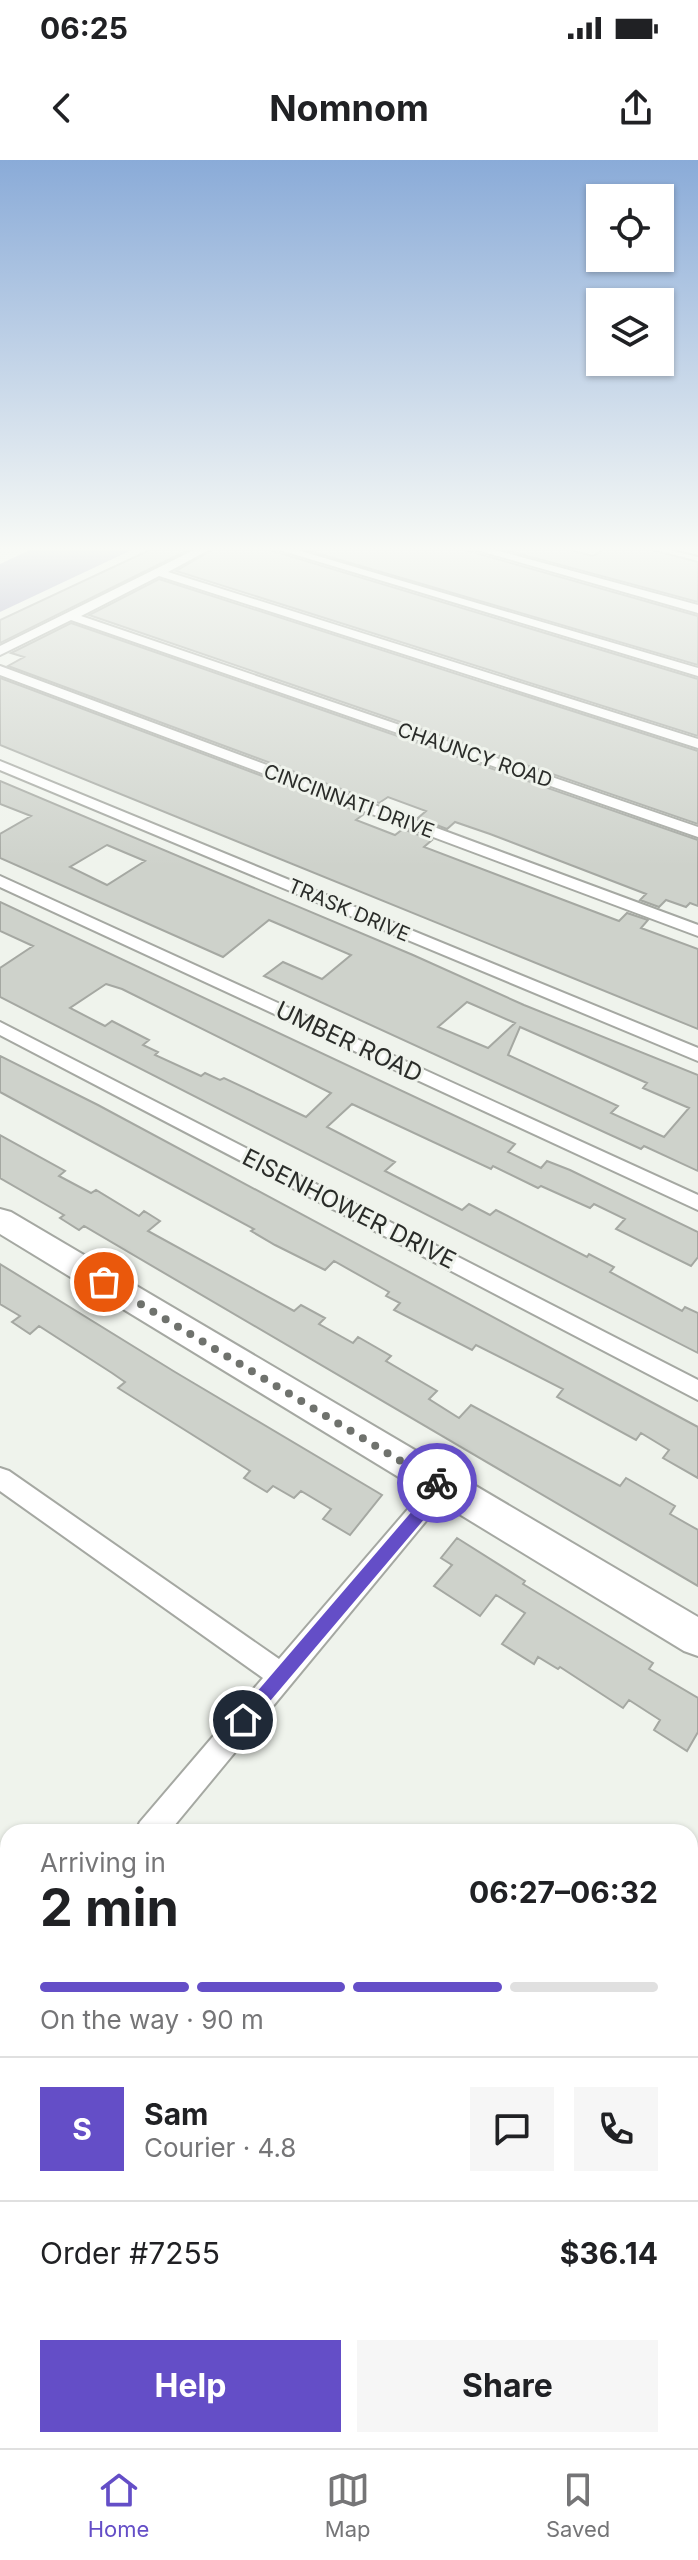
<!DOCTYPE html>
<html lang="en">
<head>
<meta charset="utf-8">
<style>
  body { margin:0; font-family:Inter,sans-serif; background:#f6f6f6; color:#202124; height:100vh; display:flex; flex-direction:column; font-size:30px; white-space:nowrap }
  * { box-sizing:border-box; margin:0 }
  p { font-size:26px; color:#757577 }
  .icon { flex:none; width:44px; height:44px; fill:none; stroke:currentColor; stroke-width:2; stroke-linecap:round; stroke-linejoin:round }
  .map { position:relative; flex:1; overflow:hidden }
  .details { position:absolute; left:0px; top:1664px; width:698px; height:624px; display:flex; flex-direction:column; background:#fff; border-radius:24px 24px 0 0; box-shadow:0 2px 6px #0004 }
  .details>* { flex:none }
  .controls { position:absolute; left:586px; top:24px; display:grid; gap:16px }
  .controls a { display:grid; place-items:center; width:88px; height:88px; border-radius:0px; background:#fff; box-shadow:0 2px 6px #0004; font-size:40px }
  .pin { position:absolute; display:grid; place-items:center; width:68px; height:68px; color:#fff; margin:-34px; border:4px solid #fff; border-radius:50%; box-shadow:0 2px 8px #0007 }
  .courier { position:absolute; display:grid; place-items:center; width:80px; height:80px; margin:-40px; border:6px solid #644ec7; border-radius:50%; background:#fff; color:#222; box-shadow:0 2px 10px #0007 }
  .head em { font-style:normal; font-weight:700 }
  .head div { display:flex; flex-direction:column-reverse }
  .head { display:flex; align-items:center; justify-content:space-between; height:136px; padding:0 40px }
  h1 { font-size:52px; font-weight:700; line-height:60px }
  .bar { display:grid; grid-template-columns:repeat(4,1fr); gap:12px 8px; align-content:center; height:96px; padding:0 40px }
  .bar i { height:10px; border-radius:6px; background:#e0e0e0 }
  .bar .on { background:#644ec7 }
  .bar p { grid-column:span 4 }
  .line { display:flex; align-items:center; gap:20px; padding:0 40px; border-top:2px solid #e0e0e0 }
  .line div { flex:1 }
  .round { display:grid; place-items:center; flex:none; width:84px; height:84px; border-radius:0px; background:#f6f6f6 }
  .cta { display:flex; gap:16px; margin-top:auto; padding:16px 40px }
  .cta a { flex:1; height:92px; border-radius:0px; background:#644ec7; color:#fff; font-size:32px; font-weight:700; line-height:92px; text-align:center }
  .cta a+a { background:#f6f6f6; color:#202124 }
  .status { display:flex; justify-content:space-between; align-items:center; height:56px; padding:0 40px; background:#fff; direction:ltr }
  .status svg { height:22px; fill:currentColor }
  header { display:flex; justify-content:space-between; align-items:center; height:104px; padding:0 40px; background:#fff; font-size:36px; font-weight:700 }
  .dock { display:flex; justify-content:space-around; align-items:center; height:112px; border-top:2px solid #e0e0e0; background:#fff; font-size:22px; color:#757577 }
  .dock a { display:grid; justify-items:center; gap:4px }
  .dock .on { color:#644ec7 }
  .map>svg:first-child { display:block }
</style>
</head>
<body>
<div class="status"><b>06:25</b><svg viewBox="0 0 49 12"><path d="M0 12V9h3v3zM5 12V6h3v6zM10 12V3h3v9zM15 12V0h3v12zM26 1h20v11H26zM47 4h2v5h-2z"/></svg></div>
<header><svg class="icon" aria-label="back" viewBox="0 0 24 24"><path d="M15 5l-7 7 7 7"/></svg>Nomnom<svg class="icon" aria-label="share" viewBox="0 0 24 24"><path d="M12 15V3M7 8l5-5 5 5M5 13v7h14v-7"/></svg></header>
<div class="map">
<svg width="698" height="2288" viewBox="0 0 698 2288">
  <rect width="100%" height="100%" fill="#eff3ec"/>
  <path fill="#9e9dc0" d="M36,387H138L0,452V404Z"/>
  <path fill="#ced2cb" stroke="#a5a8a2" stroke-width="2" fill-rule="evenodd" d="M156,387H194L0,483V460Z
    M217,387H267L269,390L698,519V576L176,411Z
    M296,387H463L465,390L698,456V505Z
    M494,387H558L593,396L608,387H640L683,398L698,402V442Z
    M159,419L698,591V664L89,455Z
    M71,463L698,680V746L690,743L686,747L666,740L659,747L640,740L646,734L490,674L455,662L447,669L418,658L426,651L388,637L379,643L8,506L24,497L11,493Z
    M0,518L364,654L356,660L395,675L403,669L432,680L424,687L619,761L627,753L648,760L641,768L698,789V869L0,585Z
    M0,621L413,795L524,845L698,915V1011L644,986L641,989L264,816L283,802L322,819L351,795L269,760L223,797L0,698V674L31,656L0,644ZM107,685L145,701L107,725L70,707ZM467,842L515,863L488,888L438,867ZM520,867L647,923L643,928L689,948L664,977L611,953L618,946L508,895Z
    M0,742L515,984L508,992L541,1008L547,1001L570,1010L698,1072V1097L691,1106L616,1069L625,1059L594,1044L590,1048L541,1026L538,1028L493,1006L491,1009L352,944L327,967L395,1002L385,1011L462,1050L469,1044L490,1055L496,1050L587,1097L589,1094L614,1107L610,1112L682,1151L685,1147L698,1153V1193L0,837V808L33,786L0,771ZM106,824L122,829L331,933L306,957L224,918L220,920L205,913L201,916L155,895L158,892L143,885L149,880L112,861L105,866L70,848Z
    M0,896L98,945L698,1267V1318L663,1298L669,1290L641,1273L636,1280L557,1237L563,1229L476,1185L472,1190L394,1150L400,1143L386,1136L389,1132L334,1101L325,1110L275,1085L251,1071L254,1069L0,932Z
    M0,975L65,1011L59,1016L91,1033L96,1030L139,1056L144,1051L160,1061L148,1071L294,1151L301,1145L325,1158L319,1164L353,1183L358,1177L391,1196L386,1201L437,1231L429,1239L459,1258L471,1245L620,1326L626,1318L675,1346L670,1354L698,1370V1426L84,1066L79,1070L60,1058L64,1055L0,1018Z
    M0,1104L175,1212L382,1335L350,1375L323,1359L331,1349L301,1331L294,1338L273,1326L267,1332L244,1318L250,1311L118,1228L125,1222L112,1213L39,1166L30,1174L12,1162L20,1156L0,1144Z
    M457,1378L525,1421L523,1424L653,1503L649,1509L698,1538V1572L687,1591L654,1570L660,1560L629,1540L623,1548L560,1507L558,1509L538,1497L534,1504L502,1484L525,1453L496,1435L480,1456L434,1426L452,1405L441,1398Z"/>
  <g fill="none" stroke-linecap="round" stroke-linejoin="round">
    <defs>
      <path id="street" d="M200,387H214L168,412L698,579V588L159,416L81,456L698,667V677L71,460L0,495V486Z
        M270,387H287L698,508V516Z
        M466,387H484L698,445V453Z
        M672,387L698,389V395L674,389Z
        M0,506L698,765V776L0,515Z
        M0,601L698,888V901L0,610Z
        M0,716L698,1035V1050L0,727Z
        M0,862L698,1220V1240L0,875Z
        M0,1308L9,1311L279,1499L433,1320L442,1317L451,1320L454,1327L169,1672H135L140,1662L263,1518L0,1331Z
        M8,1827V1866L0,1869V1830Z
        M698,2123V2174L690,2177V2126Z
        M129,2280H169L166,2288H126Z
        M615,2280H654L651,2288H612Z"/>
      <path id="secondary" d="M0,1049L11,1052L698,1457V1496L684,1491L0,1074Z"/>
    </defs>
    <use href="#street" stroke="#a5a8a2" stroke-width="4"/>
    <use href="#secondary" stroke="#a5a8a2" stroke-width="4"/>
    <use href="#street" fill="#fff" fill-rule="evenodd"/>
    <use href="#secondary" fill="#fff" fill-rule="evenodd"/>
  </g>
  <linearGradient id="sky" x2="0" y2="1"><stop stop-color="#8aabd8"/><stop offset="0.55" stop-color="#f8faf6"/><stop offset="1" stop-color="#f8faf6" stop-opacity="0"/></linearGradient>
  <rect width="698" height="707" fill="url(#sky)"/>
  <path fill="#644ec7" d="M437,1317L448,1322V1331L249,1566H237L235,1560L237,1555L432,1328L430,1323Z"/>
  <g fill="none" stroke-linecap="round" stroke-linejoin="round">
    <path stroke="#6f726d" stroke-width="8" stroke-dasharray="0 14.4" d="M104,1122L437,1323"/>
  </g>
  <g text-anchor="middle" stroke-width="6" stroke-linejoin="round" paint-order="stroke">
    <g font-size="20" fill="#2a2c29" stroke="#eff3ec">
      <text transform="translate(475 595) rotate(19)" y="7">CHAUNCY ROAD</text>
      <text transform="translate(349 641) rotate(20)" y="7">CINCINNATI DRIVE</text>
      <text transform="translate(349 750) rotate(23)" y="7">TRASK DRIVE</text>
    </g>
    <g font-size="24" fill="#2a2c29" stroke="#eff3ec">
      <text transform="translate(349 882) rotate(25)" y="8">UMBER ROAD</text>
      <text transform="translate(349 1049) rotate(27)" y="8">EISENHOWER DRIVE</text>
    </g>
  </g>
</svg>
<div class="controls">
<a><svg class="icon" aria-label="locate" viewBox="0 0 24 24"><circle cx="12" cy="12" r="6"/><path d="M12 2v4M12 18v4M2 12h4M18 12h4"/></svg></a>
<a><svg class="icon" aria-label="layers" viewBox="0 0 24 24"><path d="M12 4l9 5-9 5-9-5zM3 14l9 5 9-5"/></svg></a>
</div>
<div class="pin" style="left:104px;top:1122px;background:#ea580c"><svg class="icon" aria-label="bag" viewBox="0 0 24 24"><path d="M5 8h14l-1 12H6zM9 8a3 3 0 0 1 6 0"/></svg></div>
<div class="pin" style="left:243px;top:1560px;background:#1f2937"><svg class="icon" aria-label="home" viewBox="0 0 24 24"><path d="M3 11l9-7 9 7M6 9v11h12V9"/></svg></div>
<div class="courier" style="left:437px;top:1323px"><svg class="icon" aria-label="bike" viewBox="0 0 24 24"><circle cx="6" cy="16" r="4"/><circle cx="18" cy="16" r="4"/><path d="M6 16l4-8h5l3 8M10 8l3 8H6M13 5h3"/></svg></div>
<section class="details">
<div class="head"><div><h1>2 min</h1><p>Arriving in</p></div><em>06:27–06:32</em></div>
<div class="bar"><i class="on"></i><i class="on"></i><i class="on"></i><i></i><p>On the way · 90 m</p></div>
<div class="line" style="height:144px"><b class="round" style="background:#644ec7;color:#fff">S</b><div><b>Sam</b><p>Courier · 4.8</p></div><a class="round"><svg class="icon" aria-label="chat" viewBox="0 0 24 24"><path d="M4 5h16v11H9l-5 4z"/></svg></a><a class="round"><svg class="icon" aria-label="phone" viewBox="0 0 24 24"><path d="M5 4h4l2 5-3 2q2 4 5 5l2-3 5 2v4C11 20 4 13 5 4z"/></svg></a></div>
<div class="line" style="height:104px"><div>Order #7255</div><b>$36.14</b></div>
<div class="cta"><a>Help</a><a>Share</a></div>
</section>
</div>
<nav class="dock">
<a class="on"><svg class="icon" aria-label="home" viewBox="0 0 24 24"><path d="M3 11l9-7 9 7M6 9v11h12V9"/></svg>Home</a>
<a><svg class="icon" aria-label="map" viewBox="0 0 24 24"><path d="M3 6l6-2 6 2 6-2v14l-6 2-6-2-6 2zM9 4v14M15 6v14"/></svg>Map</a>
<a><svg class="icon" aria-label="saved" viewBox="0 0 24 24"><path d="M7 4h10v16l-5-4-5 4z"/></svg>Saved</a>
</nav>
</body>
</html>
